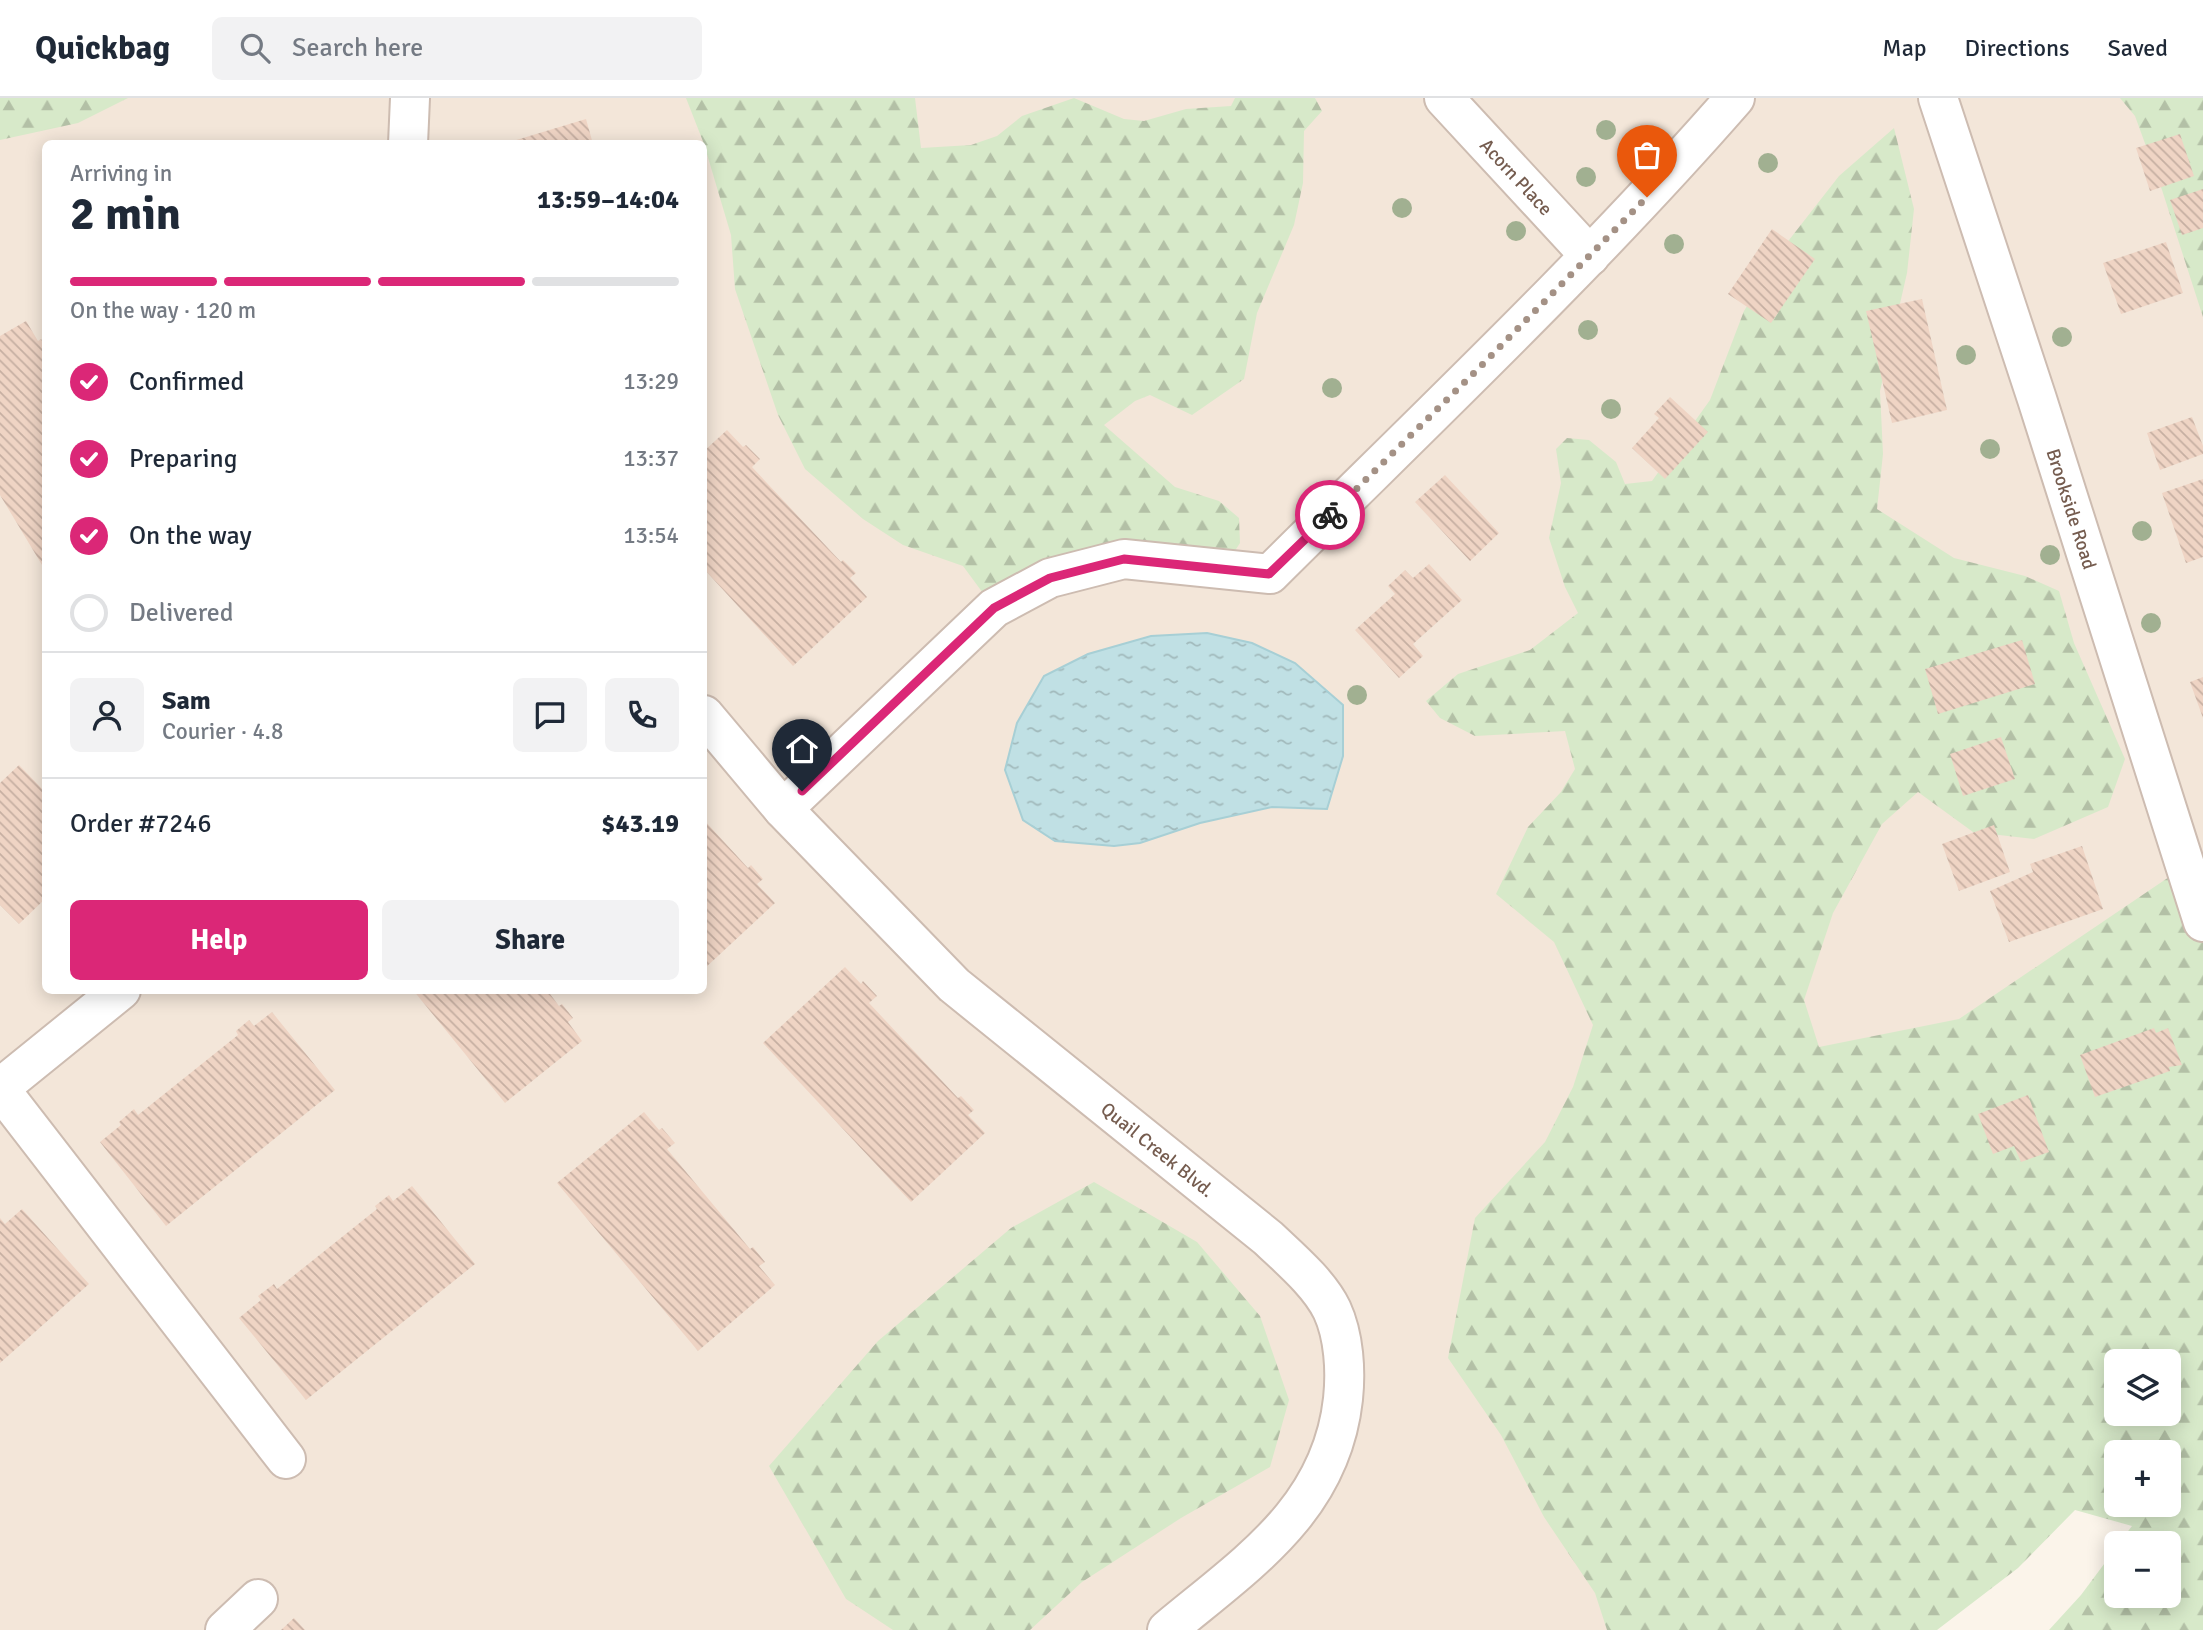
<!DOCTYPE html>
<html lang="en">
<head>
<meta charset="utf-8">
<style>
  body { margin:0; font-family:Signika,sans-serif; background:#f2f2f3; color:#1f2937; height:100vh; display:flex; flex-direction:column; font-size:26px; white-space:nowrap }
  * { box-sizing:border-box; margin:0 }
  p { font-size:23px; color:#747a83 }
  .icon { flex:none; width:38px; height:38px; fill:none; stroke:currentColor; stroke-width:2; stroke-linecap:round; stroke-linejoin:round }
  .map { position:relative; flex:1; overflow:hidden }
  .panel { position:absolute; left:42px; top:42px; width:665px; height:854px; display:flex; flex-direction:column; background:#fff; border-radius:10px; box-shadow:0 4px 18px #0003 }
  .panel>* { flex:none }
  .buttons { position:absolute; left:2104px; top:1251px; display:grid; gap:14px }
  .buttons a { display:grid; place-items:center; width:77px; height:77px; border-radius:10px; background:#fff; box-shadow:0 4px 18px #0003; font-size:35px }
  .pin { position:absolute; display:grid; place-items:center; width:60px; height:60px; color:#fff; margin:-72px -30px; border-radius:50% 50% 50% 0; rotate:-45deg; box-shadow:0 0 7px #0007 }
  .pin .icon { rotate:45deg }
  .courier { position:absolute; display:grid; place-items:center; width:70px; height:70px; margin:-35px; border:5px solid #db2777; border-radius:50%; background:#fff; color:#222; box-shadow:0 2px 9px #0007 }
  .headline em { font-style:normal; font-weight:700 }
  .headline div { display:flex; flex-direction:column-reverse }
  .headline { display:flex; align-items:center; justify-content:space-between; height:119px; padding:0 28px }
  h1 { font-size:46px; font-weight:700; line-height:52px }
  .bar { display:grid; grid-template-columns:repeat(4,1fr); gap:10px 7px; align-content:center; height:84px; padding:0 28px }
  .bar i { height:9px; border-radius:5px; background:#e0e1e3 }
  .bar .current { background:#db2777 }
  .bar p { grid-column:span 4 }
  .line { display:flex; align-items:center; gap:18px; padding:0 28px; border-top:2px solid #e0e1e3 }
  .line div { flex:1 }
  .round { display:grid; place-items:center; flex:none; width:74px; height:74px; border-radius:10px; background:#f2f2f3 }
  ol { padding:0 28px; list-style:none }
  li { display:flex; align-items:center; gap:21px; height:77px }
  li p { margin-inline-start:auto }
  li .icon { padding:7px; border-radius:50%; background:#db2777; color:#fff; stroke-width:4 }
  li:last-child { color:#747a83 }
  li i { width:38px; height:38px; border:4px solid #e0e1e3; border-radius:50% }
  .action { display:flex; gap:14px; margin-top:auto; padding:14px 28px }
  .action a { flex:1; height:80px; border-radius:10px; background:#db2777; color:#fff; font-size:28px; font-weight:700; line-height:80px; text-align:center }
  .action a+a { background:#f2f2f3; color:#1f2937 }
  header { display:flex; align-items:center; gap:42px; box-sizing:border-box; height:98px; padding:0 35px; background:#fff; border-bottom:2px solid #e0e1e3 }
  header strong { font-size:33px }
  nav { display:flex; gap:38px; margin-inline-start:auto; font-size:24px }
  .search { width:490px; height:63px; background:#f2f2f3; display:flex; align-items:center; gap:18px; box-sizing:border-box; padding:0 24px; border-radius:10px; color:#747a83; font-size:26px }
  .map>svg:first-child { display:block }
</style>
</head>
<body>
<header>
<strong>Quickbag</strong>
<div class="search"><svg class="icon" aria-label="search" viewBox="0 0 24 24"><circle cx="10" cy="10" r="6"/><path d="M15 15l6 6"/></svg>Search here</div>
<nav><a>Map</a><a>Directions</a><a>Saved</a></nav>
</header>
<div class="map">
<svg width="2203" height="1532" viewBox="0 0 2203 1532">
  <defs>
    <pattern id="forest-firs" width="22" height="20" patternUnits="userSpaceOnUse" patternTransform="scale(1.75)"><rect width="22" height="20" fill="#d7e9c9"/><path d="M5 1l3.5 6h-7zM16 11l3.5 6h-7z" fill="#b3c0a6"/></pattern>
    <pattern id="water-ripples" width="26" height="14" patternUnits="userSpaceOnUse" patternTransform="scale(1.75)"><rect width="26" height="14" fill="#c0e0e4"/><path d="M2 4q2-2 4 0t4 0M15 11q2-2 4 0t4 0" fill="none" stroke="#a1b9bb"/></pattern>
    <pattern id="building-back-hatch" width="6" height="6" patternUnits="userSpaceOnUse" patternTransform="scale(1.75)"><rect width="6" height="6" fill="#efd4c4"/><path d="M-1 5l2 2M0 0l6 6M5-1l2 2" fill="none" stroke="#c6afa2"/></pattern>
  </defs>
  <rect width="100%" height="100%" fill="#fbf4ea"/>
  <path fill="#f3e6d9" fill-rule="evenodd" d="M0,0H2203V1100L1750,1532H0ZM46,46H704V892H46Z"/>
  <path fill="url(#forest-firs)" fill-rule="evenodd" d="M0,0H128L78,25L0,42Z
    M686,0H915L921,50L971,47L997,38L1022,18L1074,0L1124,21L1144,23L1186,11L1231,8L1235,0H1315L1322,13L1304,33L1303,85L1294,127L1257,215L1244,281L1192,317L1150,297L1135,303L1104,327L1175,389L1219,403L1239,420L1240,445L1223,471L1124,461L994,510L963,468L903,447L863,421L805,371L778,317L735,191L731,137L704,46Z
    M2120,0H2203V219L2162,92L2135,18Z
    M1894,30L1914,111L1907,175L1880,293L1883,356L1877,411L1954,460L2025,478L2059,493L2074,545L2125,661L2108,709L2034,741L1973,734L1918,694L1882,726L1833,815L1804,902L1819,949L1959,921L2203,756V1532H2049L2081,1497L2116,1450V1498H2168V1446L2119,1445L2132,1428L2075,1412L2018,1470L1937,1532H1607L1595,1495L1544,1419L1501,1337L1448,1260L1475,1120L1545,1044L1573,989L1593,927L1554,844L1496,796L1528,729L1561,694L1575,671L1565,633L1475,638L1440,620L1426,603L1458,576L1530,552L1578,515L1565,489L1549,440L1561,385L1556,351L1567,340L1589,342L1616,364L1625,386L1652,383L1710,302L1744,213L1782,151L1839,78ZM2116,1264H2168V1316H2116ZM2116,1354H2168V1407H2116Z
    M1094,1084L1197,1144L1260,1218L1289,1302L1270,1369L1181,1420L1082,1484L1030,1532H893L846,1501L769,1368L878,1243L1011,1130Z"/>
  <path fill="url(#water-ripples)" stroke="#a7cfd5" stroke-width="2" d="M1207,535L1252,545L1295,565L1343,607V658L1327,711L1272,709L1200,725L1140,745L1114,748L1055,743L1023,722L1005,672L1017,625L1044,578L1088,556L1151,538Z"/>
  <path fill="url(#building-back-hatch)" d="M586,21L593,46H506V45Z
    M2180,36L2194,78L2150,93L2136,50Z
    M2203,91V130L2182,137L2170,102Z
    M1772,131L1815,161L1771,225L1728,196Z
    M2166,144L2183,195L2121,216L2103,165Z
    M1922,201L1947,312L1892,325L1866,213Z
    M26,223L38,243L41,241L46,248V262L43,264L46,269V465L42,467L0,397V238Z
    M1670,299L1708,334L1665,381L1632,350L1659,320L1654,316Z
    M2192,319L2203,348V356L2160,372L2147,335Z
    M727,332L743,349L746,347L760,361L752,369L841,464L843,462L856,475L850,480L867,499L793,568L704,471V353Z
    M1445,377L1499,435L1470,463L1415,404Z
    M2203,381V459L2186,465L2162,395Z
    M1429,466L1462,502L1413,546L1423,558L1399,580L1355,532L1395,496L1388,488L1405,472L1413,480Z
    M2022,542L2035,586L1938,616L1925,571Z
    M2203,579V620L2190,584Z
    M2001,639L2015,681L1963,698L1950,656Z
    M19,667L46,695V800L19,826L0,807V685Z
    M704,722L748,770L751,767L763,781L757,786L775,805L704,871Z
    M1994,727L2010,774L1959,793L1942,746Z
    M2082,748L2103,811L2009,844L1990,793L2033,774L2030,766Z
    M845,869L861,886L863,883L877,898L869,905L958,1000L961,998L974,1012L968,1017L985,1035L911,1104L763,945Z
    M413,892H547L559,908L562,906L573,920L568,924L582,943L505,1005Z
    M272,914L335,992L166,1128L100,1044L121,1027L119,1024L134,1011L138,1017L238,937L236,933L249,922L254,928Z
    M2154,930L2156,935L2168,930L2182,967L2169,969L2170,973L2095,999L2080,957Z
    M2028,997L2049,1054L2021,1064L2014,1048L1993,1056L1978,1016Z
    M644,1014L659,1032L662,1030L675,1045L667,1051L750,1151L753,1149L765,1164L759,1168L775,1187L698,1253L557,1085Z
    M412,1088L475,1166L306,1302L239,1220L261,1202L258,1198L274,1186L277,1191L377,1111L375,1108L389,1097L393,1103Z
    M22,1111L89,1186L0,1265V1120L5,1126Z
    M294,1520L305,1532H281Z"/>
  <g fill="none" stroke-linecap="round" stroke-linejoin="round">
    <defs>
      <g id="minor">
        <path id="s1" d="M1444,0L1590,158"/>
        <path id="s2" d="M1938,0L2037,301L2203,824"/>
        <path d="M408,46L410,0"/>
        <path id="s3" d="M704,617L783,711L954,887L1268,1140C1289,1160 1319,1185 1332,1212C1344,1238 1346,1273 1343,1301C1331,1412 1246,1466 1167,1532"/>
        <path d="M783,711L994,510L1050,480L1124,461L1270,476C1427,320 1589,167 1735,0"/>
        <path d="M0,990L121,892"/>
        <path d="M0,991L286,1361"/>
        <path d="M225,1532L258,1501"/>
      </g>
    </defs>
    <use href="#minor" stroke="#cdbcb1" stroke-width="42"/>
    <use href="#minor" stroke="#fff" stroke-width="38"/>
  </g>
  <g fill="#a1b091">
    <circle cx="1606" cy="32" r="10"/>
    <circle cx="1768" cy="65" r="10"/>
    <circle cx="1586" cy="79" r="10"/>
    <circle cx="1402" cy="110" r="10"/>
    <circle cx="1516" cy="133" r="10"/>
    <circle cx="1674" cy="146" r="10"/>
    <circle cx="1588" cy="232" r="10"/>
    <circle cx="2062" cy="239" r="10"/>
    <circle cx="1966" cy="257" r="10"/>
    <circle cx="1332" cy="290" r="10"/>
    <circle cx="1611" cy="311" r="10"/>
    <circle cx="1990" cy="351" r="10"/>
    <circle cx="2142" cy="433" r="10"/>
    <circle cx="2050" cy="457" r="10"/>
    <circle cx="2151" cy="525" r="10"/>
    <circle cx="1357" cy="597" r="10"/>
  </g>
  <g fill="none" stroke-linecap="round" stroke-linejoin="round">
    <path stroke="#a49185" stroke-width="7" stroke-dasharray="0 12.6" d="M1330,417L1485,264L1647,99"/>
    <path stroke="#db2777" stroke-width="9" d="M802,693L994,510L1050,480L1124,461L1269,476L1330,417"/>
  </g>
  <g text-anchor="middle" stroke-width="5" stroke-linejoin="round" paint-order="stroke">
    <g font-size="19" fill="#755c4f" stroke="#fef8f1">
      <text dy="7" stroke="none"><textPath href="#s1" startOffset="107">Acorn Place</textPath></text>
      <text dy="7" stroke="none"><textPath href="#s2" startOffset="432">Brookside Road</textPath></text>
      <text dy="7" stroke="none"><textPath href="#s3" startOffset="630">Quail Creek Blvd.</textPath></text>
    </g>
  </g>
</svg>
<div class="buttons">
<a><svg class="icon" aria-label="layers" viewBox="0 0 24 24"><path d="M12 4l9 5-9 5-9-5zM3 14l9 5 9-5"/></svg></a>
<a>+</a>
<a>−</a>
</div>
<div class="pin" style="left:1647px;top:99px;background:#ea580c"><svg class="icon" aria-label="bag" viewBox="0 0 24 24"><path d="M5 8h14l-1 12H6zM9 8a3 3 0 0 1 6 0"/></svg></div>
<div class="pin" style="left:802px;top:693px;background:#1f2937"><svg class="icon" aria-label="home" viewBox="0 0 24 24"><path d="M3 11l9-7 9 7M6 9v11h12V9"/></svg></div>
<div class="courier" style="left:1330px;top:417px"><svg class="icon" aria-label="bike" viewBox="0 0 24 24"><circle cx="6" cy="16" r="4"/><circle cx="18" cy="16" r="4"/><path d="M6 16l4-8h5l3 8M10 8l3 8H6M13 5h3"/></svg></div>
<section class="panel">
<div class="headline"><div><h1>2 min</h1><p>Arriving in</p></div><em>13:59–14:04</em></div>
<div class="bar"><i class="current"></i><i class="current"></i><i class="current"></i><i></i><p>On the way · 120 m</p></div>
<ol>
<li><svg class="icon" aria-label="check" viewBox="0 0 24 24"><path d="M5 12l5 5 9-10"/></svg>Confirmed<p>13:29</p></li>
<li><svg class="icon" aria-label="check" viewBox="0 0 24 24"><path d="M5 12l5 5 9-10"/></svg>Preparing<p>13:37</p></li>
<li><svg class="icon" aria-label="check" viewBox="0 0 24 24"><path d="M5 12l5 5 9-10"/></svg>On the way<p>13:54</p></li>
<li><i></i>Delivered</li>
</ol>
<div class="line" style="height:126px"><a class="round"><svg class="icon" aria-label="person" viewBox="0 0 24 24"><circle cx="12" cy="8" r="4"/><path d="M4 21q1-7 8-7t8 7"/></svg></a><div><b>Sam</b><p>Courier · 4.8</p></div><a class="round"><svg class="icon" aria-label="chat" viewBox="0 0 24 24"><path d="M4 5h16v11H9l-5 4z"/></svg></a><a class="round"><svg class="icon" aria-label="phone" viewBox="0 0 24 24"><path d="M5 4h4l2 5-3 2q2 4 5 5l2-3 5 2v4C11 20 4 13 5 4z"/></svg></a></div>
<div class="line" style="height:91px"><div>Order #7246</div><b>$43.19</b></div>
<div class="action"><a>Help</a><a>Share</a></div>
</section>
</div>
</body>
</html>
